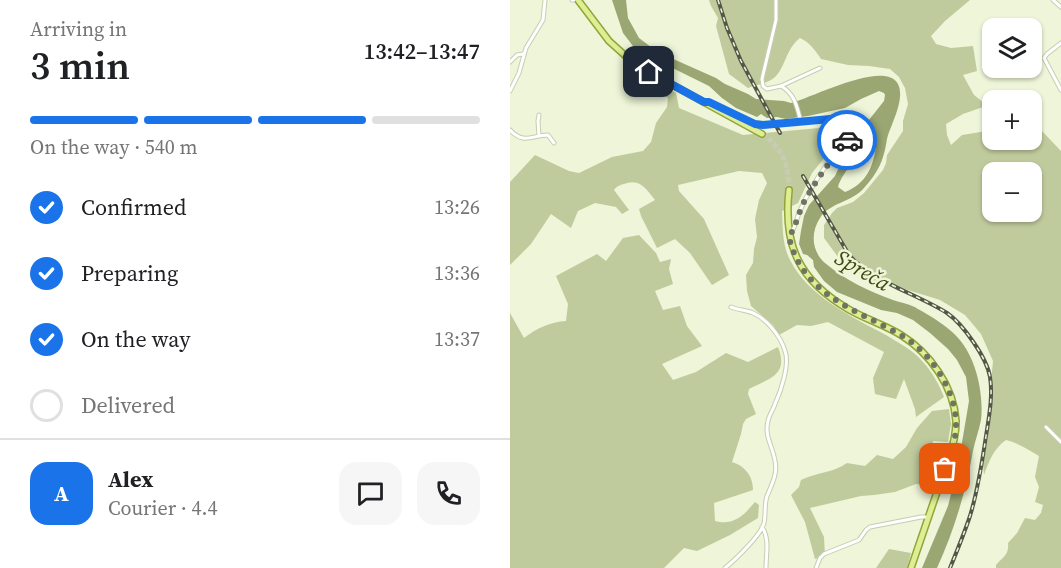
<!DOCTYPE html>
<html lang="en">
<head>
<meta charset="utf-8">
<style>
  body { margin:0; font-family:"Source Serif 4",serif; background:#f6f6f6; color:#202124; height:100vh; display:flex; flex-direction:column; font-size:22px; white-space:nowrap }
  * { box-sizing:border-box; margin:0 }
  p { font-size:20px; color:#757577 }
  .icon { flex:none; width:33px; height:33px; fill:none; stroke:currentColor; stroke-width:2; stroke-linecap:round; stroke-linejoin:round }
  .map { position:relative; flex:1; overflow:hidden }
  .side { display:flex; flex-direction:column; background:#fff; width:510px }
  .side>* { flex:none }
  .tools { position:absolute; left:472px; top:18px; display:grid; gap:12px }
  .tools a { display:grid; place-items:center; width:60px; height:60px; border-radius:12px; background:#fff; box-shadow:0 2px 4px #0004; font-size:30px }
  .pin { position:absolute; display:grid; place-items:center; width:51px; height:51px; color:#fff; margin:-26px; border-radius:12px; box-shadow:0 3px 9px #0006 }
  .courier { position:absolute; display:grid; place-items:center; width:60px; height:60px; margin:-30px; border:4px solid #1a73e8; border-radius:50%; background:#fff; color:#222; box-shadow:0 2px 8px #0007 }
  .headline em { font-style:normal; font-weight:600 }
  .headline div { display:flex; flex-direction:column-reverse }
  .headline { display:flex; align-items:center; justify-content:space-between; height:102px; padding:0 30px }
  h1 { font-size:39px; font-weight:600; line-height:45px }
  .bar { display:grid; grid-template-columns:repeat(4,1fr); gap:9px 6px; align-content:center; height:72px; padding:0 30px }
  .bar i { height:8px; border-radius:4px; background:#e0e0e0 }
  .bar .selected { background:#1a73e8 }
  .bar p { grid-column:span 4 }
  .line { display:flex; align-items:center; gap:15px; padding:0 30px; border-top:2px solid #e0e0e0 }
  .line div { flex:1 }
  .round { display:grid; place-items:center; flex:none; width:63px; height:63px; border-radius:18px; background:#f6f6f6 }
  ol { padding:0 30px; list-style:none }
  li { display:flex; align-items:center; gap:18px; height:66px }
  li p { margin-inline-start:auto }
  li .icon { padding:6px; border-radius:50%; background:#1a73e8; color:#fff; stroke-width:4 }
  li:last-child { color:#757577 }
  li i { width:33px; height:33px; border:3px solid #e0e0e0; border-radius:50% }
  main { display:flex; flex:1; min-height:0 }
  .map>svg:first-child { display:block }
</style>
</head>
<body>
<main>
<section class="side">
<div class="headline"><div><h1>3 min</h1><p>Arriving in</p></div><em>13:42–13:47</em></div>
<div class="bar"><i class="selected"></i><i class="selected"></i><i class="selected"></i><i></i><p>On the way · 540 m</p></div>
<ol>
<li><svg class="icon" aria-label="check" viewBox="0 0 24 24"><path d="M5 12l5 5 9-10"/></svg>Confirmed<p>13:26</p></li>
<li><svg class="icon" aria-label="check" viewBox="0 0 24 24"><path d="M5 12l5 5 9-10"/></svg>Preparing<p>13:36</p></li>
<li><svg class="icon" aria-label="check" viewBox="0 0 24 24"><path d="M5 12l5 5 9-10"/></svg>On the way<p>13:37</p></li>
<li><i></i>Delivered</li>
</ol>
<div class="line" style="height:108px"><b class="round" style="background:#1a73e8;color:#fff">A</b><div><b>Alex</b><p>Courier · 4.4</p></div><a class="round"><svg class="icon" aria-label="chat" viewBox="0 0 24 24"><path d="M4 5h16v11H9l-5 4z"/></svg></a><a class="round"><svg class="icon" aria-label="phone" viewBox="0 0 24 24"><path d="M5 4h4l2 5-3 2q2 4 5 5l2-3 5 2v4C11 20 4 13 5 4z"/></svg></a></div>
</section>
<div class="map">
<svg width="551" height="568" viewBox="0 0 551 568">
  <rect width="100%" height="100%" fill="#eef5d8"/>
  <path fill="#c0cb9d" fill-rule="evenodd" d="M199,0H460L435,21L421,36L426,44L441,48L463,46L467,71L453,75L464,95L473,102V107L453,114L436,124L437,135L441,145L452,135L483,130V140H522V127L530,129L551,151V568H486V565C494,556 499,555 498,543L507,533L515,518L525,520L531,513L533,505L525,502L529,487L525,477L529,456C519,450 508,443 496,440C484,448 479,461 474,475L473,465L478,437L481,382L483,361L471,334L455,315L430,300L385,286L366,282L344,271L331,261L314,238V225L322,213L327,208L343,202L354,193L373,170L376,163L377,155L393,131V121L398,104L395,88L389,77L380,69L359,66L338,65L311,59C306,51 299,42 290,38C276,49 276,65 266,76C260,83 246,85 238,88L219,74L206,26L208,18L201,6ZM483,172H522V212H483Z
    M153,85L166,93L169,108L233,135L309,128L322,123L329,126L331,130L315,157L302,173L288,203L272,211C273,227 272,245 280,260C298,296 342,317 376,335C389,343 403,350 413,362C422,372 429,384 434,397L406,417L405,409L394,379L386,399L365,394L363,378L374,352L318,322L301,326L287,325L269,335L263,325L241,306L237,291L236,275L243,263L244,249L247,237L245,219L249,200L257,183L252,173L229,171L168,185L169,191L194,219L219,275L202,285L180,253L165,239L147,248L131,216L129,209L145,200C137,190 131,179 117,183C111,185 108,185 104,190L119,210L112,214L106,207L85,203L68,211L61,228L41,214L21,244L0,265V182L25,155L59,171L69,173L102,157L133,151L141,142L146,123L157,107L158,98L151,93Z
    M129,235L146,253L150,262L161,259L159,269L163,284L145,291L153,310L170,306L177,326L192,346L152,364L163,380L186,372L216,353L238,362L268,347C279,375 260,378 239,389L238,394L246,414L236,419L233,424L231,434L222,462C235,466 243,476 243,490L204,503L205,521C224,526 234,515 245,502L249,505L248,518L220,535L187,551L174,548L154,568H0V313L14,338C27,328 40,322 56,321L58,304L46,276L87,254L96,261L113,238Z
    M439,409L441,424L438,442L423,441L421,469V485L406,484L385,492L364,495L351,496L300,508L314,537L315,556L305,559L295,522L281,495L289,487L291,480C307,472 323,473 337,463L355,466L367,455L383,459L396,447L407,428L422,411Z
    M379,549L401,553L397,568H366Z"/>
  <path fill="#9ba773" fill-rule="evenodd" d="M102,0H116L118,18L129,38L141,47L152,54L206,78L215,84L238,94L246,99L274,101L281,103C315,93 418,37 383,122C381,128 378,133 377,139C376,145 375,151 373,157C370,168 362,179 354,188C342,202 319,203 310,218C300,233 302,252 315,263C335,280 358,291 383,300C391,303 401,304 408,309C422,317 438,326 449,339C466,358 474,394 471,420C469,430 465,441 463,451C456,491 444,531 427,568H412L438,506L448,466L459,401L456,377L447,360L438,349L420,333L403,320L387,313L371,310L327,292L314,281L304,267L303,260L297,255L293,254L289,244L291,231L294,216L299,205L325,176L340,144L370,106L374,101L375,95L374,93L369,91L351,99L335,108L298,116L276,119L267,117L257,118L251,114L247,117L226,108L212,98L199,86L126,50L113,33ZM363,140L366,145C364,166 356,184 335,192L328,187C332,172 352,151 363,140Z"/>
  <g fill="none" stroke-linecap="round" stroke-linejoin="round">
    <path stroke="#c7cdb4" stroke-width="5" stroke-dasharray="5 2.5" stroke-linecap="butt" d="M252,134C273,147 279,167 279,190"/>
    <defs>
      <path id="minor" d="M62,0H64
        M266,0V20L252,79L253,86L257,89L271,86L310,68
        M543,0L551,7
        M551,43L537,54L534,58L551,90
        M0,62L7,55L13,54
        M271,86C285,94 287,107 291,122
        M0,91L9,73L16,48L33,20L35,0
        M195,102H199L249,125L332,118L339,123C345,138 327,152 318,163C307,178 296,196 289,213C286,221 285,228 280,235
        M29,115L28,121L29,136
        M0,130C14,145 22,135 38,135L44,143
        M536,427L551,442
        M252,527C260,539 256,554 256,568
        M215,568C225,560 251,535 254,523C256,514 254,505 257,496C262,484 268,473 265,461C263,447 254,436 258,421C259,415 263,410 265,404C271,391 280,364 275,351C271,337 257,319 243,313C236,310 228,310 221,307
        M306,568L310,558L314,554L349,540L356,530L360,527L411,517H418"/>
      <path id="primary" d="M68,0L99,41L119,59L139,72L252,134
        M279,190C273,246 289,280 338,309C355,319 375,325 391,335C420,353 444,387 446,421C446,434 443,446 439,457L401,568"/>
    </defs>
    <use href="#minor" stroke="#c6cdb1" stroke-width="5"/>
    <use href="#primary" stroke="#92a43c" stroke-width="8"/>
    <use href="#minor" stroke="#fff" stroke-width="3"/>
    <use href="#primary" stroke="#dfee92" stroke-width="5"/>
    <defs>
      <path id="rail" d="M208,0L217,28L231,61L270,133
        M293,176L339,255C361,281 407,294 437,313C453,324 477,358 480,377C483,396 479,417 476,436C472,463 468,490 460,516C454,534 447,551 440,568"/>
    </defs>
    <use href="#rail" stroke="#535748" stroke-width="4"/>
    <use href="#rail" stroke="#eef5d8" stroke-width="1.5" stroke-dasharray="4.5" stroke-linecap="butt"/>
  </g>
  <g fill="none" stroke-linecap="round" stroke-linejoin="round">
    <path stroke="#6f7462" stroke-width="6" stroke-dasharray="0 10.8" d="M337,140C321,160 306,180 294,202C288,214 286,226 279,237C292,294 344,309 389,334C419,350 446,389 446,424C446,440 441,454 435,469"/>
    <path stroke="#1a73e8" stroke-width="8" d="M139,72L194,102H199L245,124L253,125L332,118C343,123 341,131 337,140"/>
  </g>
  <g text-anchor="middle" stroke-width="5" stroke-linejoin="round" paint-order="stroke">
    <g font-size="22" font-style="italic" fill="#414b0f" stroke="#eef5d8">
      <text transform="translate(353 270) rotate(30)" y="8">Spreča</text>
    </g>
  </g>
</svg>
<div class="tools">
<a><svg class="icon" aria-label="layers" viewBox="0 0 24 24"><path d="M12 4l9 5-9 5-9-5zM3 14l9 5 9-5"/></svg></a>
<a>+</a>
<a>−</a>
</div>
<div class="pin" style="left:435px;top:469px;background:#ea580c"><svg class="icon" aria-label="bag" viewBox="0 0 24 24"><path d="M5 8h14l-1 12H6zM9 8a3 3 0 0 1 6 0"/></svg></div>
<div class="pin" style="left:139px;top:72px;background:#1f2937"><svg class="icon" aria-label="home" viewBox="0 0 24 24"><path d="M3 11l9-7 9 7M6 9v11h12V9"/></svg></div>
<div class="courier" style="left:337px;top:140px"><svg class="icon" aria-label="car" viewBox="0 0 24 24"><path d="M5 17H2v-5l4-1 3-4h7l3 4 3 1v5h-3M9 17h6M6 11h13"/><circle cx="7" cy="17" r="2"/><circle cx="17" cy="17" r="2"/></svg></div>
</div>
</main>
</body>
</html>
